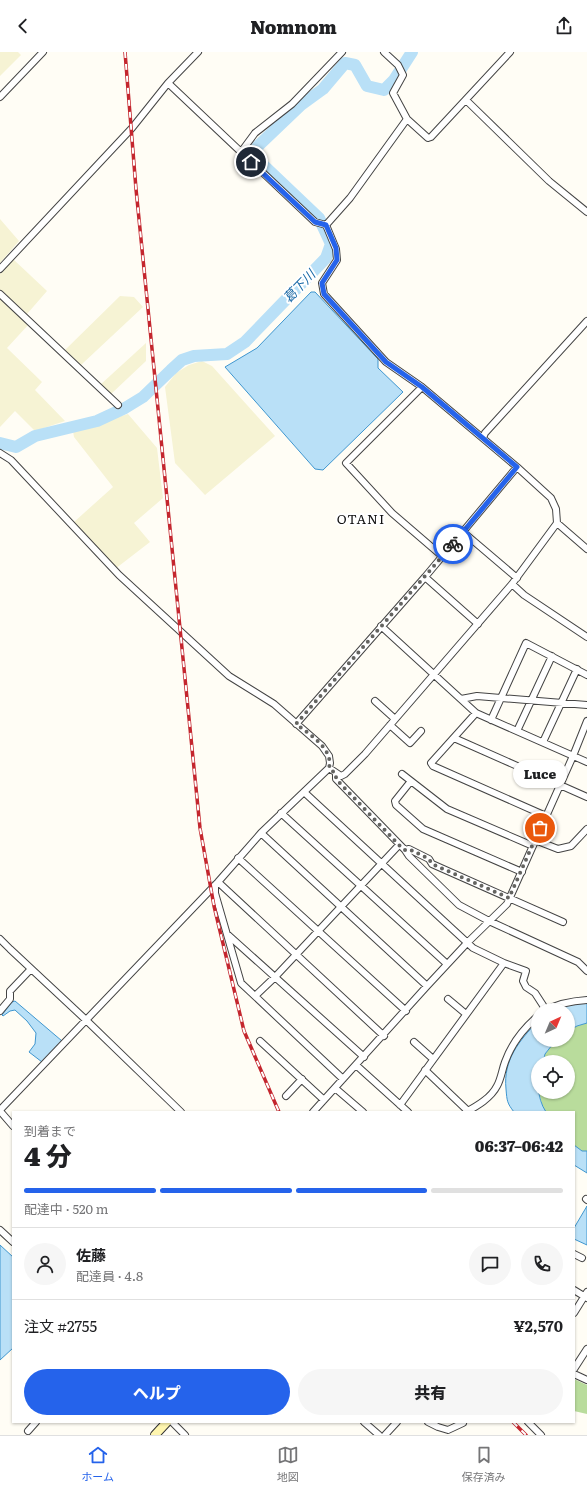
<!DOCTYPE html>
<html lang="ja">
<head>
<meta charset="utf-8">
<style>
  body { margin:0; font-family:Literata,"Noto Sans JP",serif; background:#f6f6f6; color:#202124; height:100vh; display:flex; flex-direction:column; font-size:15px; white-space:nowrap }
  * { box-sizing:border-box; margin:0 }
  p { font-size:13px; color:#757577 }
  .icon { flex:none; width:22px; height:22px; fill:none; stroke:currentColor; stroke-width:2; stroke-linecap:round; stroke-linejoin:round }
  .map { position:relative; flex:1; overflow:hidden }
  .details { position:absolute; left:12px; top:1059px; width:563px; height:312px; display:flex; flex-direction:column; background:#fff; border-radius:0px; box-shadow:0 1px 3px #0004 }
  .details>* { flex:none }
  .needle { width:26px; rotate:44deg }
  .tools { position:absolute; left:531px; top:951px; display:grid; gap:8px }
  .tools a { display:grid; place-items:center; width:44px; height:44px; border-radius:50%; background:#fff; box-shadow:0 1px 3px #0004; font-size:20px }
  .pin { position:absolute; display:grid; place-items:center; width:34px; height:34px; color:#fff; margin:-17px; border:2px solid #fff; border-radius:50%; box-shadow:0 1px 4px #0007 }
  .courier { position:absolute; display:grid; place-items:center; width:40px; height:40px; margin:-20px; border:3px solid #2563eb; border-radius:50%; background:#fff; color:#222; box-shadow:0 1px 5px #0007 }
  .bubble { position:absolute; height:28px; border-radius:14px; background:#fff; box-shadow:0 1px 3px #0004; font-size:13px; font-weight:800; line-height:28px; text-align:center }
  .overview em { font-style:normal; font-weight:800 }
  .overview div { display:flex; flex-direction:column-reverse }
  .overview { display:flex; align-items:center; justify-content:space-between; height:68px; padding:0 12px }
  h1 { font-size:26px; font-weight:800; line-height:30px }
  .bar { display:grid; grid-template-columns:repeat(4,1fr); gap:6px 4px; align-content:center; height:48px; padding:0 12px }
  .bar i { height:5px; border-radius:3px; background:#e0e0e0 }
  .bar .current { background:#2563eb }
  .bar p { grid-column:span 4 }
  .line { display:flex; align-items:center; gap:10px; padding:0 12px; border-top:1px solid #e0e0e0 }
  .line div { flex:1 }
  .round { display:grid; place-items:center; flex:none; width:42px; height:42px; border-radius:21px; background:#f6f6f6 }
  .action { display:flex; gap:8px; margin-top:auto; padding:8px 12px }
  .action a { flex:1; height:46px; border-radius:24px; background:#2563eb; color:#fff; font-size:16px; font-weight:800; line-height:46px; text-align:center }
  .action a+a { background:#f6f6f6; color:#202124 }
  header { display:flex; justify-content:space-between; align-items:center; height:52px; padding:0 12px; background:#fff; font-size:18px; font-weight:800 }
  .tab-bar { display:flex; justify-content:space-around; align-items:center; height:56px; border-top:1px solid #e0e0e0; background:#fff; font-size:11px; color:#757577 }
  .tab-bar a { display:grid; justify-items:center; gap:2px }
  .tab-bar .current { color:#2563eb }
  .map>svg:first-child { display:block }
</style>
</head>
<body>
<header><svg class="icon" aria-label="back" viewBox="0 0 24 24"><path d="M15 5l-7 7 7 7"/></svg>Nomnom<svg class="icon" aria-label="share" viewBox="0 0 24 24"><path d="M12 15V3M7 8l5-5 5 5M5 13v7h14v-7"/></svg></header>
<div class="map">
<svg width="587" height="1383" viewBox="0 0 587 1383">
  <rect width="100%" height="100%" fill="#fffdf5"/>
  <path fill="#f6f3d4" d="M0,0H18L21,3L0,24Z
    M0,167L19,189L0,211Z
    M13,207L47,239L27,262L0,238V222Z
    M120,244L134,245L143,255L81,313L65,298Z
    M0,245L29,272L7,296L42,330L35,338L65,369L35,379L15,359L0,375Z
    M146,291V309L110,343L100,333Z
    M202,309L212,314L275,384L205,443L175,411L165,335L176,321L189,313Z
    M128,362L157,396L163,446L134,471L150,490L115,517L74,470L113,435L74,385L73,379Z"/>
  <path fill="#b9dc9c" d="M587,971V1099H582L574,1093V1060H546L543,1056L539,1041L568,1040V1010H543L545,1002L556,988H568V979L577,974Z
    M574,1327L587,1333V1362L574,1359Z"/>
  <path fill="#b9e0f7" stroke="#3f96cf" d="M311,240H315L378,307V316L403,340L323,418L315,417L225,315L257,296Z
    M15,949L62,989L42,1010L29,1000L35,992L36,981L27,969L15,958L10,959L3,964L2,963L12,950Z
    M587,950V971L577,974L568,979V958H551L567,953Z
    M538,969V988H556L545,1002L543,1010H538C538,1027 536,1045 546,1060H514C507,1051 507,1049 506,1037C503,1008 519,989 538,969Z
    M574,1093L582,1099H587V1121L574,1113Z
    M587,1154V1193L574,1187V1176Z
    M0,1193L13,1205V1296L0,1308Z"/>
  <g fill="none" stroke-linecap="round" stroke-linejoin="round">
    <path stroke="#b9e0f7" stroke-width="12" d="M0,391L16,395L35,384L97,369L125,356L143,345L171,318L182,308L194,304L227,302L245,290L326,206L331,192L319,166L258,108L257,95L301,53L323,37L345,11L355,13L367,34L384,38L394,28L412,0"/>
    <defs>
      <path id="street" d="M384,0L398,13L403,23L393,41L407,67L428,86L431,85L510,0
        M168,31L315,170L326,173L336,197L337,208L322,231L324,242L386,310L422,335L517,415L551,446L556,457L557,471L512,532L365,702L345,722L341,724L329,716
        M0,45L43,0
        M466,48L549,129L587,160
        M241,100L255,81L292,52L342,0
        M326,173L350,146L407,67
        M0,217L132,76L168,31L198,0
        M0,242L118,353
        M422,335L346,411L392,461L442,504
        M483,386L485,381L587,269
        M0,401L11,408L119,523L229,624L274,652L322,694L329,704L330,711L329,716L261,781L218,830L0,1058
        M557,471L587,497
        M463,480L517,526
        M425,525L478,572
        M512,532L524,543L587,585
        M381,574L476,661L587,710
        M461,647L477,644L587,653
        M375,649L395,667
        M476,661L431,711L433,714L546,764
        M491,668L526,591L587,623
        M296,672L425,525L517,415
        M390,673L410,691L421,679
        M517,679L552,604
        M454,686L587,745
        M543,690L577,617
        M336,721V727L405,798L409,804L459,853L489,869L578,910L587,919
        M402,722L411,729
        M304,740L473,896L504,911L400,1053
        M281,761L447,912
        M261,781L427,934
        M535,788L558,797L571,794L587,777
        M405,798L409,797L429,807L432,812L563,870
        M238,806L406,959
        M522,820L423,777L396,753L395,749L411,729L447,757L533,794
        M218,830L384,984
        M215,833V841L241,931L343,1027
        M227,882L364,1005
        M0,887L10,897L86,968L181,1060
        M504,911L526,919L523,929L526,935L535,941L546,958
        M255,944L275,925L399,793
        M448,947L466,962
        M547,958C559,951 573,949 587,948
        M0,959L10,947V939L31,917
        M260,989L324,1048
        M414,990L433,1007
        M356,1013L408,1060
        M425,1018L469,1060
        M335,1036L363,1060
        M286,1044L302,1027
        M0,1059L13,1074
        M313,1060L427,934L467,891L507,852L573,704L587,669
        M466,1060C477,1054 491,1046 497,1034C501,1027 502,1018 505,1010C511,993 524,976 538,964
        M586,1147L587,1148
        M0,1178L13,1190
        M574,1202L582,1206
        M574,1238L587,1246
        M574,1261L587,1240
        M574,1317L587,1297
        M574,1322L587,1328
        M172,1370L185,1383
        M364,1370L379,1383
        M428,1370L438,1375L448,1378L463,1371
        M528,1370L541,1383
        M28,1379L36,1370
        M385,1383L397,1370"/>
      <path id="secondary" d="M155,1383L167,1370"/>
    </defs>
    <use href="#street" stroke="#444" stroke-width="8"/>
    <use href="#secondary" stroke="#333" stroke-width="10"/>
    <use href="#street" stroke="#fff" stroke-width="6"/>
    <use href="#secondary" stroke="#fff6b0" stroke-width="8"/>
    <defs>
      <path id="rail" d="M125,0L136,137L200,776L214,854L244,979L279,1060
        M513,1370L526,1383"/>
    </defs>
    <use href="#rail" stroke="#c4262e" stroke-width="3.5"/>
    <use href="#rail" stroke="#fff" stroke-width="2" stroke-dasharray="6" stroke-linecap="butt"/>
  </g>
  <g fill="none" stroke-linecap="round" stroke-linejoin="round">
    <path stroke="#646461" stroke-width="4" stroke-dasharray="0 7.2" d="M453,492L296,672C309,682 334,697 329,716L336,722V727L399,793L405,798L409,797L429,807L432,812L509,846L540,776"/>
    <path stroke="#2563eb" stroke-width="5" d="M251,110L315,170L326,173L336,196L337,208L322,231L324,242L386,310L422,335L517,415L453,492"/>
  </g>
  <g text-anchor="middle" stroke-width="4" stroke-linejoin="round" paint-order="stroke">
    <g font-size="13" font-style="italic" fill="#1768a6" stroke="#fff">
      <text transform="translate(299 234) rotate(-46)" y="5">葛下川</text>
    </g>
    <g font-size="13" letter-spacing="1" fill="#111" stroke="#fff">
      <text x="361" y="472">OTANI</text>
    </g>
  </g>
</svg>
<div class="tools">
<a><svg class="needle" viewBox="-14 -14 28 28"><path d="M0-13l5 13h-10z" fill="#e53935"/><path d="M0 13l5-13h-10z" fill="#757577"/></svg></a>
<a><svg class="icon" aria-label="locate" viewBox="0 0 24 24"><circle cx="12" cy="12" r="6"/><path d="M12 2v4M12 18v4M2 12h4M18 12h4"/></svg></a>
</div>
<div class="pin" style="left:540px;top:776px;background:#ea580c"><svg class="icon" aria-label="bag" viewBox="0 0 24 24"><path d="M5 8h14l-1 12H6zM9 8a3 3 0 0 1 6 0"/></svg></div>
<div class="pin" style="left:251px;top:110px;background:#1f2937"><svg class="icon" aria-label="home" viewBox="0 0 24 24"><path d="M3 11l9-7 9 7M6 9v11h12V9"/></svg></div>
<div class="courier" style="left:453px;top:492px"><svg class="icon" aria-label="bike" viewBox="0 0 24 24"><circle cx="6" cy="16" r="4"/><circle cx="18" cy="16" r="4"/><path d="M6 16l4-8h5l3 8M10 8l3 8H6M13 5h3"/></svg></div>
<div class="bubble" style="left:513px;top:708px;width:54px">Luce</div>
<section class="details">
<div class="overview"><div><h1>4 分</h1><p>到着まで</p></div><em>06:37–06:42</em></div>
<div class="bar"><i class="current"></i><i class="current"></i><i class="current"></i><i></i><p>配達中 · 520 m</p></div>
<div class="line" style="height:72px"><a class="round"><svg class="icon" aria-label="person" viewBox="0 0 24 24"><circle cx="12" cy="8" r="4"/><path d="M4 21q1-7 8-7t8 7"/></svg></a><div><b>佐藤</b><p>配達員 · 4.8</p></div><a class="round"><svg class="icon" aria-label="chat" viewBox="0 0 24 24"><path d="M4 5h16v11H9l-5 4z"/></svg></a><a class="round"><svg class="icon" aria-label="phone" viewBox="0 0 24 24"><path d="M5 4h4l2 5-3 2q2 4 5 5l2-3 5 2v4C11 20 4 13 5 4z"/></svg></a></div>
<div class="line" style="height:52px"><div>注文 #2755</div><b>¥2,570</b></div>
<div class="action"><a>ヘルプ</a><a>共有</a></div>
</section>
</div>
<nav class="tab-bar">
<a class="current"><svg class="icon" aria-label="home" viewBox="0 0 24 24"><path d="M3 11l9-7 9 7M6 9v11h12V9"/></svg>ホーム</a>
<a><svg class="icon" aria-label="map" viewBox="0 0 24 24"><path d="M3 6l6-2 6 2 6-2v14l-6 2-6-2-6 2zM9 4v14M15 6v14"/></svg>地図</a>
<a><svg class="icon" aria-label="saved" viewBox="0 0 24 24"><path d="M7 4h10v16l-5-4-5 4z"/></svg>保存済み</a>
</nav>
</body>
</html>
